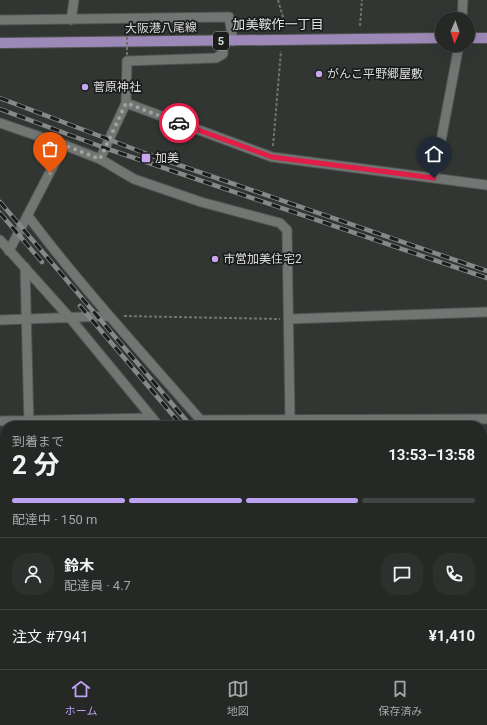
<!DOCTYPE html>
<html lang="ja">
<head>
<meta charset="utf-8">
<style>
  body { margin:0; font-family:Roboto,"Noto Sans JP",sans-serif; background:#2e302e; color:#f1f3f6; height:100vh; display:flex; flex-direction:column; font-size:15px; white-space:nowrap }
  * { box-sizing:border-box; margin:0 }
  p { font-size:13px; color:#a4a6a7 }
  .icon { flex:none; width:22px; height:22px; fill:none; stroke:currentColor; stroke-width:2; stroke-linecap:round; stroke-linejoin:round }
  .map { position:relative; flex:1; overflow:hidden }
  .details { position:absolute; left:0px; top:421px; width:487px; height:248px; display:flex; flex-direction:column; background:#262826; border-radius:16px 16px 0 0; box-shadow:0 4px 16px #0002,0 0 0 1px #424443 }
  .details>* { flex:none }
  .needle { width:26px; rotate:182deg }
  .buttons { position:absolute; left:435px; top:12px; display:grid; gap:8px }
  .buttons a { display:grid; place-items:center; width:40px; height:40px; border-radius:50%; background:#262826; box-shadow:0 4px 16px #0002,0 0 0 1px #424443; font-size:20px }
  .pin { position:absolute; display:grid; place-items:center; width:34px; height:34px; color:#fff; margin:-41px -17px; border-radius:50% 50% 50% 0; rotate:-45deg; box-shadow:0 0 4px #0007 }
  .pin .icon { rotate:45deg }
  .courier { position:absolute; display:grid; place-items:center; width:40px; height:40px; margin:-20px; border:3px solid #e11d48; border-radius:50%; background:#fff; color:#222; box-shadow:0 1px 5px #0007 }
  .head em { font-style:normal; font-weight:700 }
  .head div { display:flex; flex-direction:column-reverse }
  .head { display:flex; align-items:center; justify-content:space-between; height:68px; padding:0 12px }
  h1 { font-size:26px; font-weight:700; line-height:30px }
  .bar { display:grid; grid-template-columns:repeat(4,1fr); gap:6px 4px; align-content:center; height:48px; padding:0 12px }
  .bar i { height:5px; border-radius:3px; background:#424443 }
  .bar .selected { background:#bca0f2 }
  .bar p { grid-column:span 4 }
  .line { display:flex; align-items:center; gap:10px; padding:0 12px; border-top:1px solid #424443 }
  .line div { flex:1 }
  .round { display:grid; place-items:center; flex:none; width:42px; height:42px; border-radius:16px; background:#2e302e }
  .dock { display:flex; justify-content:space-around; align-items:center; height:56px; border-top:1px solid #424443; background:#262826; font-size:11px; color:#a4a6a7 }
  .dock a { display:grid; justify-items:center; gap:2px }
  .dock .selected { color:#bca0f2 }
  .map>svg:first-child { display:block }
</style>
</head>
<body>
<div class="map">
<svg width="487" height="669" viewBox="0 0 487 669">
  <rect width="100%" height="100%" fill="#323633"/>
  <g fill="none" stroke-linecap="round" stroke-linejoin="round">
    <defs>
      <path id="minor" d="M462,19L463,0
        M0,20L229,17L233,41
        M71,20L74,0
        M126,103L272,157L487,185
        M0,123L64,145
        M100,159L126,103L127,61L216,58L223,54V41
        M434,178L459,45
        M28,216C83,289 145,356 204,424
        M0,240L70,318L159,426
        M9,251L64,145L100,159L134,179L201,202L280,223L287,230L290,419
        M25,267L29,426
        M289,319L487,312
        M0,320L109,316
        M201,420L487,419
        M0,421L152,418
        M482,516H487
        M0,522H5
        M482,616H487
        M0,621H5
        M32,664V669
        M169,664V669
        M288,664V669"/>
      <path id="primary" d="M468,38H487
        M0,43L442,38"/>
    </defs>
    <use href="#minor" stroke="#505351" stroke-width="11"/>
    <use href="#primary" stroke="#505351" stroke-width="12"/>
    <path stroke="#707471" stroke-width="2" stroke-dasharray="3 2" stroke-linecap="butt" d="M278,0L286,27
      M360,26L362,0
      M273,146L281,51
      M124,316L280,319"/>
    <use href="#minor" stroke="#717673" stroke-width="9"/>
    <use href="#primary" stroke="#9d89b7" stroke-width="10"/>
    <defs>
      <path id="rail" d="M0,98L147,154L487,271
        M0,109L105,148L487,278
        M0,202L191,426
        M0,213L42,262
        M80,306L182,426
        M367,664L370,669
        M375,664L378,669"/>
    </defs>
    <use href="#rail" stroke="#868987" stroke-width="4.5"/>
    <use href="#rail" stroke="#1b1d1c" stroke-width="3" stroke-dasharray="9" stroke-linecap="butt"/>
    <path stroke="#707471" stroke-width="2" stroke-dasharray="3 2" stroke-linecap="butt" d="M127,27V56"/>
  </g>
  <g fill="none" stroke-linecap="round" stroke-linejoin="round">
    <path stroke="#a0a3a0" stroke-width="4" stroke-dasharray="0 7.2" d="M50,173L64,145L100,159L126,103L179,123"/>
    <path stroke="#e11d48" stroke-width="5" d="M179,123L272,157L434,178"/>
  </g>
  <g fill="#c7a6ef" stroke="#1b1d1c" stroke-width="1.5">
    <circle cx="319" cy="74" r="4"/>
    <circle cx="85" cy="87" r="4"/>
    <rect x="141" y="153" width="10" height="10" rx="2"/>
    <circle cx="215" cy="259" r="4"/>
  </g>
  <g text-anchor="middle" stroke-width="3.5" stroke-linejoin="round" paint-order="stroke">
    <rect fill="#1b1d1c" stroke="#a1a3a2" stroke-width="1" x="213" y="32" width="16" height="18" rx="3"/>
    <g font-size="11" font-weight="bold" fill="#dbdddb">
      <text x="221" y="45">5</text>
    </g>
    <g font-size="12" fill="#dbdddb" stroke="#1b1d1c">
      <text transform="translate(161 28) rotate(-1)" y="4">大阪港八尾線</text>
    </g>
    <g font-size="12" fill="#dbdddb" stroke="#1b1d1c" text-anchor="start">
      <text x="327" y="78">がんこ平野郷屋敷</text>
      <text x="93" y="91">菅原神社</text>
      <text x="155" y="162">加美</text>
      <text x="223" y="263">市営加美住宅2</text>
    </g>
    <g font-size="13" fill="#dde3df" stroke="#1b1d1c">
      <text x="278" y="29">加美鞍作一丁目</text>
    </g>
  </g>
</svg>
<div class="buttons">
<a><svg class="needle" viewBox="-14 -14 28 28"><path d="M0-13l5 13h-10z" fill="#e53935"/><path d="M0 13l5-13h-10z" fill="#a4a6a7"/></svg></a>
</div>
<div class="pin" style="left:50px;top:173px;background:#ea580c"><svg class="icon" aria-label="bag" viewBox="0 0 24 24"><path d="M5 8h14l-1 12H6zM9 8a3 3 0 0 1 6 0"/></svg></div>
<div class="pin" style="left:434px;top:178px;background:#1f2937"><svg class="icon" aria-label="home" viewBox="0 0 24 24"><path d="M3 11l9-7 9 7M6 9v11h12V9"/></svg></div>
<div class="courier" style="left:179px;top:123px"><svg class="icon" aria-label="car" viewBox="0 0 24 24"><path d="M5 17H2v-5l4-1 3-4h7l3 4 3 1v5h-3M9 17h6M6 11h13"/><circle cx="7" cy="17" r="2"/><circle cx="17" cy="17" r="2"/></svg></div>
<section class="details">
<div class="head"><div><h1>2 分</h1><p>到着まで</p></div><em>13:53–13:58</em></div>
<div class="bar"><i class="selected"></i><i class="selected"></i><i class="selected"></i><i></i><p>配達中 · 150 m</p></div>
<div class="line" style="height:72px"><a class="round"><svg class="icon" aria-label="person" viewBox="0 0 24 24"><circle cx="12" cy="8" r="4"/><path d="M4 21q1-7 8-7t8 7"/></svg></a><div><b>鈴木</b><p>配達員 · 4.7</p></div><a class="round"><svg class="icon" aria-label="chat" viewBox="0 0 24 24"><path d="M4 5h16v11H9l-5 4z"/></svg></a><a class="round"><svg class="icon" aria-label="phone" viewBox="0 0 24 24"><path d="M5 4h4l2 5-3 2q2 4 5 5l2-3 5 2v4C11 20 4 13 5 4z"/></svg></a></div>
<div class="line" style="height:52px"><div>注文 #7941</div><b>¥1,410</b></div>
</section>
</div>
<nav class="dock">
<a class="selected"><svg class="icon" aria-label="home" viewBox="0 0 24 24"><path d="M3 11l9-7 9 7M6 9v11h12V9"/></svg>ホーム</a>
<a><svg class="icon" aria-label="map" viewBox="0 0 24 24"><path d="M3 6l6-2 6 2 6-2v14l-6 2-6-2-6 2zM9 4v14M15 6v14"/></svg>地図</a>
<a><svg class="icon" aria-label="saved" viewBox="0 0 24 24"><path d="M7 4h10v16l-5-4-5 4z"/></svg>保存済み</a>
</nav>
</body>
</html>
